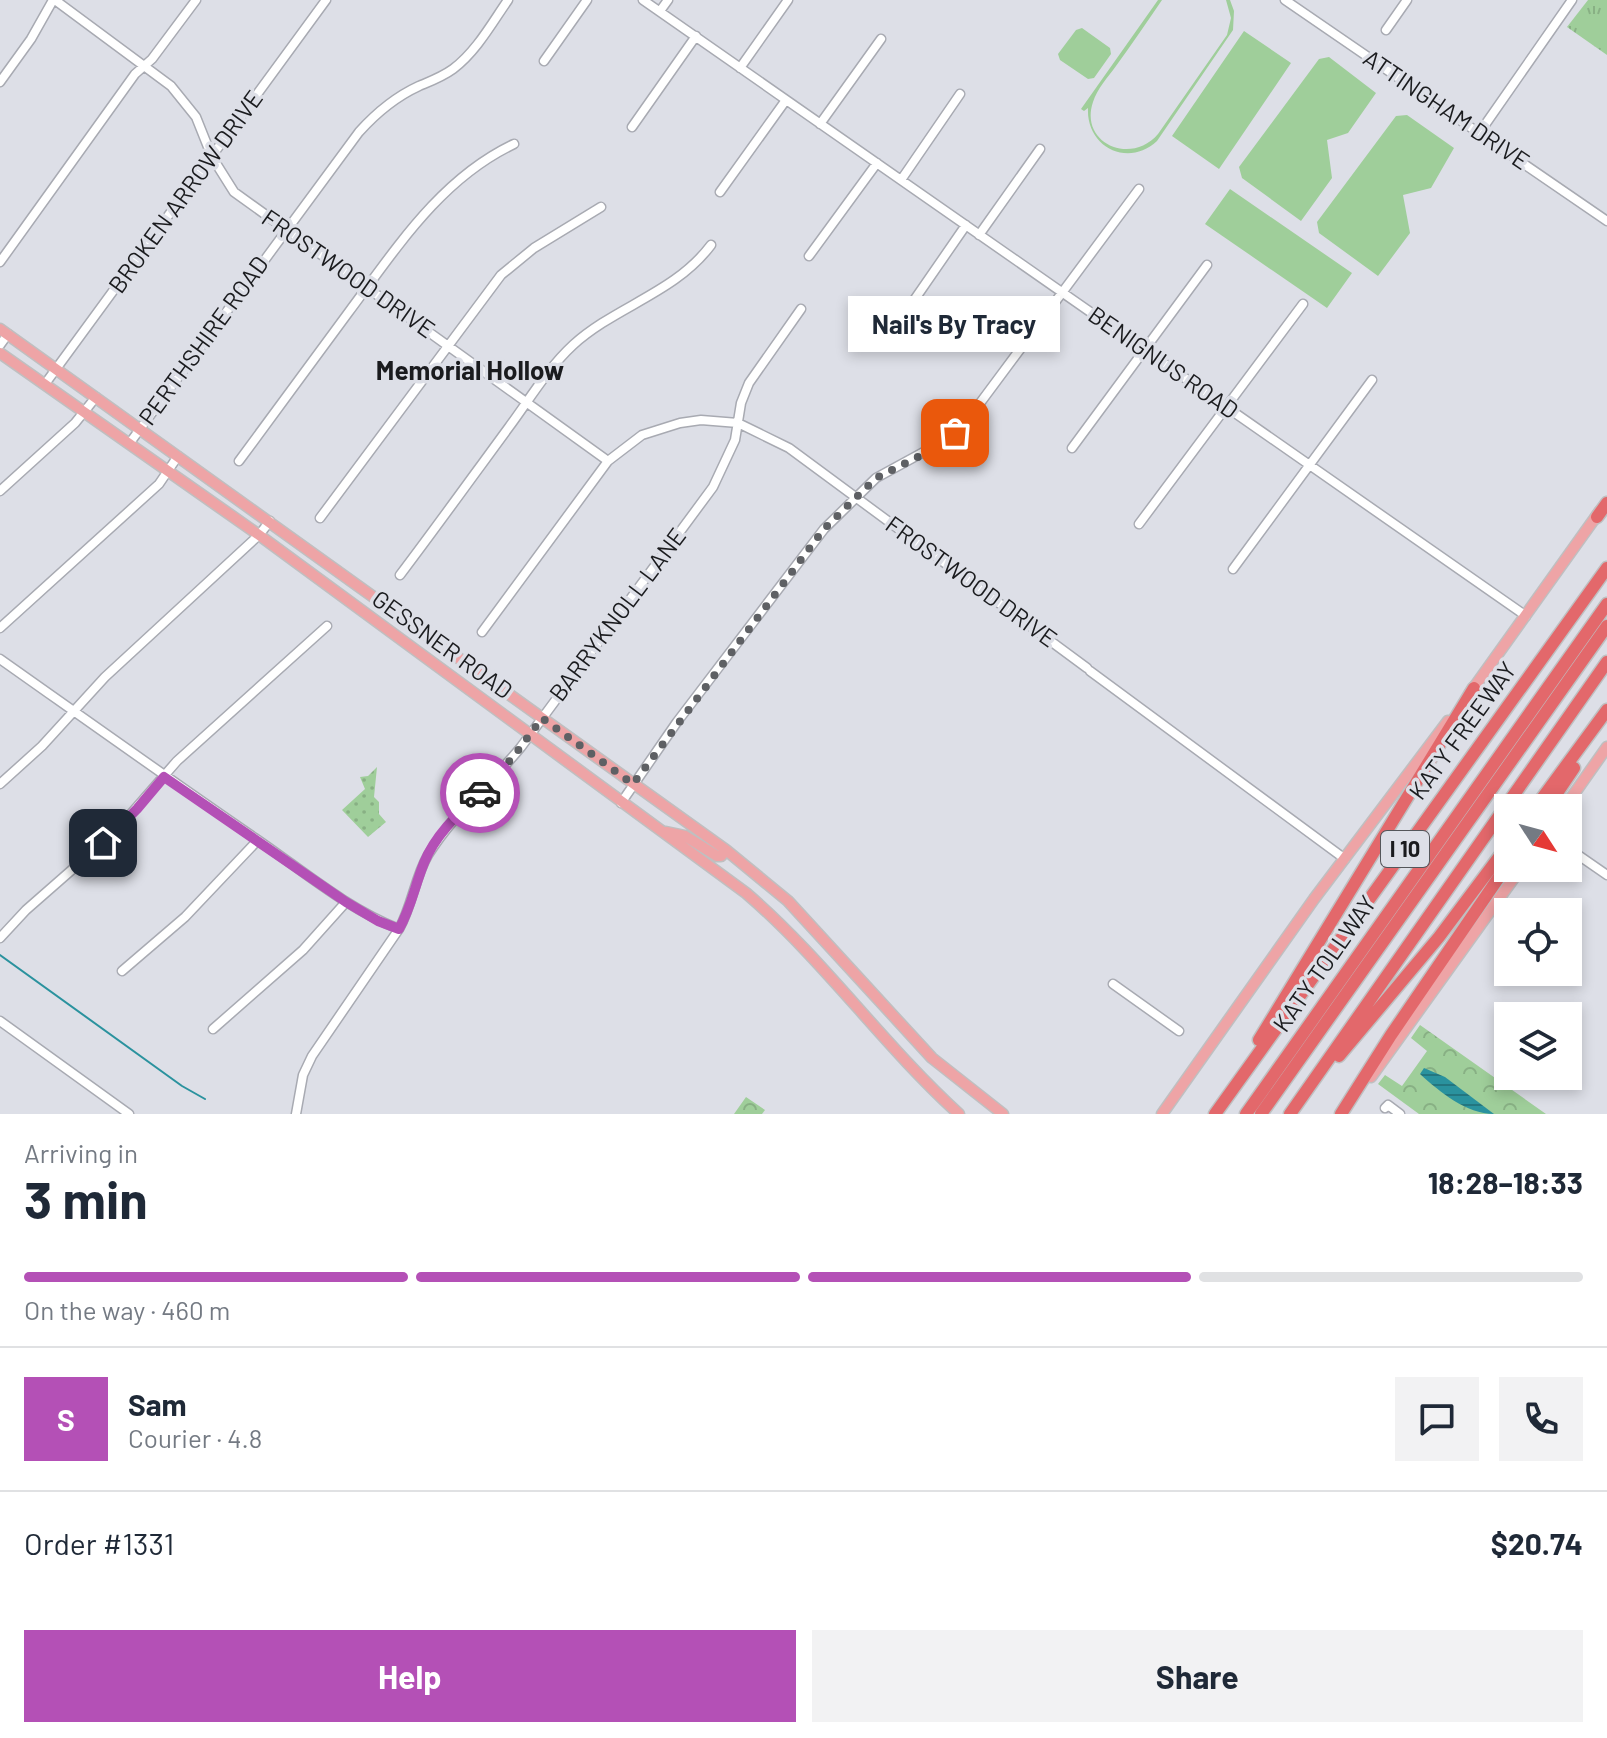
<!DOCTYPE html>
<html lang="en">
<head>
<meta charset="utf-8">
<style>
  body { margin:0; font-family:Barlow,sans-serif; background:#f2f2f3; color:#1f2937; height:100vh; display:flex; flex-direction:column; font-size:30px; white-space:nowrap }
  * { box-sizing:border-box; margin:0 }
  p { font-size:26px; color:#747a83 }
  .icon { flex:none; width:44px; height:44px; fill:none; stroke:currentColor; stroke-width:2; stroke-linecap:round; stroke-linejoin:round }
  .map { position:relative; height:1114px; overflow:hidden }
  .sheet { display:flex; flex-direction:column; background:#fff; flex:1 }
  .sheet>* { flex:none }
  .needle { width:52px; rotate:126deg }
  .tools { position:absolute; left:1494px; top:794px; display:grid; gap:16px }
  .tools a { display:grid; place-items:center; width:88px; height:88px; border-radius:0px; background:#fff; box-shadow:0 4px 12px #0003; font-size:40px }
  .pin { position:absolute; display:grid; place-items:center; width:68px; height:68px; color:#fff; margin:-34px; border-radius:16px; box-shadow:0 4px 12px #0006 }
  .courier { position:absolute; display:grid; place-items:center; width:80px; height:80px; margin:-40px; border:6px solid #b450b6; border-radius:50%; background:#fff; color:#222; box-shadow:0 2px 10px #0007 }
  .bubble { position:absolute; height:56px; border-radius:0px; background:#fff; box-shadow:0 4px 12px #0003; font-size:26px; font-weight:700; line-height:56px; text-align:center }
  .overview em { font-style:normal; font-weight:700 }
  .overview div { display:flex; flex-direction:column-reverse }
  .overview { display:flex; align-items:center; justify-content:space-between; height:136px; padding:0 24px }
  h1 { font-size:52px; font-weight:700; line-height:60px }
  .bar { display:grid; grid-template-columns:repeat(4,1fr); gap:12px 8px; align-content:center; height:96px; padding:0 24px }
  .bar i { height:10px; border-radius:6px; background:#e0e1e3 }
  .bar .selected { background:#b450b6 }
  .bar p { grid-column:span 4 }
  .line { display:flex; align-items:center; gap:20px; padding:0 24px; border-top:2px solid #e0e1e3 }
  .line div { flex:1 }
  .round { display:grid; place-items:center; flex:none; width:84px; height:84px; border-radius:0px; background:#f2f2f3 }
  .primary-button { display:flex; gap:16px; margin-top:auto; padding:16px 24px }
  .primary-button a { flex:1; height:92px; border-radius:0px; background:#b450b6; color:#fff; font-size:32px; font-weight:700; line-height:92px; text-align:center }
  .primary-button a+a { background:#f2f2f3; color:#1f2937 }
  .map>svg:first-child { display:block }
</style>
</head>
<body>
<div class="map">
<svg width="1607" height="1114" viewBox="0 0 1607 1114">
  <defs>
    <pattern id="grass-tufts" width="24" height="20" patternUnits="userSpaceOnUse" patternTransform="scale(2)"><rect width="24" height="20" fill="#9fce9a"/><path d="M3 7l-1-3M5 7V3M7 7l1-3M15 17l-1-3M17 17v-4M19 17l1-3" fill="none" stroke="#88b084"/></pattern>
    <pattern id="park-crowns" width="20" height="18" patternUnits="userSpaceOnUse" patternTransform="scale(2)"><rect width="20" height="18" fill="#9fce9a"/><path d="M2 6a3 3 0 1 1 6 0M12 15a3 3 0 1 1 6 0" fill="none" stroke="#88b084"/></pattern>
    <pattern id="garden-dots" width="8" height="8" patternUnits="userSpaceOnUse" patternTransform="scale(2)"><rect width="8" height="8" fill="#9fce9a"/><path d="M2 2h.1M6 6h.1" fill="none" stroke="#88b084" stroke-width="1.8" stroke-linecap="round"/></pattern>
    <pattern id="water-rules" width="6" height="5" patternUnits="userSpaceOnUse" patternTransform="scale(2)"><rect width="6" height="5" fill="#2a929e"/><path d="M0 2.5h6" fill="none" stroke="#237680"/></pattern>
  </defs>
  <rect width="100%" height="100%" fill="#dddfe7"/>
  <path fill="url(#grass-tufts)" d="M1588,0H1607V55L1567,27Z"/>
  <path fill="url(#park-crowns)" d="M1420,1025L1546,1114H1419L1378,1084L1385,1075L1402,1086L1427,1051L1411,1038Z
    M746,1097L765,1110L762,1114H734Z"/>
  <path fill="url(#garden-dots)" d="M377,767L374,797L379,802V814L386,822L368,837L342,810L365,789L360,777L368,776Z"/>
  <path fill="#9fce9a" d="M1158,0H1162C1147,22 1132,44 1116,66C1108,77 1097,89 1093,102C1079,143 1131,166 1158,134L1227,35L1231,18L1226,0H1230L1234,11L1233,30L1157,141C1128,168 1086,147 1088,108L1084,111L1081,109Z
    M1082,28L1110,48L1111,54L1094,78L1088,79L1060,60L1058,54L1076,30Z
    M1244,31L1291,63L1219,169L1172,136Z
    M1329,57L1376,93L1348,133L1327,140L1332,178L1301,221L1242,178L1239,167L1319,59Z
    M1407,115L1454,148L1431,188L1403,195L1410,233L1378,276L1319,233L1317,222L1396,116Z
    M1230,189L1352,273L1327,308L1205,224Z"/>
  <path fill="url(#water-rules)" d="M1424,1068L1445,1077L1494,1114C1466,1114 1440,1092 1420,1074Z"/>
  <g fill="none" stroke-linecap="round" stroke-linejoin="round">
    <path stroke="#2a929e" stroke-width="2" d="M0,955L182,1086L205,1099"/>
    <defs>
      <path id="minor" d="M55,0L171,86L196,117L212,157L234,192L608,461
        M643,0L1526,616
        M1285,0L1607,221
        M660,11L668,0
        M1386,30L1407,0
        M544,61L587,0
        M740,68L788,0
        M0,82L31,39L53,0
        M820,124L881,39
        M632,127L696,36
        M1480,132L1572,0
        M901,180L960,94
        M720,192L786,100
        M979,235L1040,149
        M809,256L877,163
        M0,262L135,74L152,59L196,0
        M899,322L966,225
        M0,345L8,334
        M45,384L326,0
        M129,444L359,132C377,112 395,97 419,86C431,81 442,77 453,69C476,52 492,23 508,0
        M1072,448L1207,265
        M239,461C275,412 312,362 348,313C396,249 440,179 514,144
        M0,491L75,423L96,397
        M320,518L501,275L534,248L601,207
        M1139,524L1303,304
        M1233,569L1372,380
        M400,575C437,526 473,476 509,427C529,400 548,368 573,345C616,306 675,293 711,245
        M0,628L159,484L178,456
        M482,632L608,461L642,435L680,423L701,420L738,423L789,448L1087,668
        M0,659C85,719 169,779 255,838C302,870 346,908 399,929
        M1090,671L1345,859
        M0,784L42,746L105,677L259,535L270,521
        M621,803L677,722L824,529L876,478L942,442L969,418L1139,189
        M1568,848L1607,875
        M0,938L26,910L115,832L177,761L327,626
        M122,971L185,917L258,840
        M1113,984L1179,1031
        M0,1021L129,1114
        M213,1029L303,950L346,902
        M1385,1108L1388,1105L1400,1114
        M296,1114L303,1075L312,1056L399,929C412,906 415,877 428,855C454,813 491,784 521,747L713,487L735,440L741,403L749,383L801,309"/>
      <path id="major" d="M0,329L726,850L788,901L932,1058L1003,1114
        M0,353L259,535L746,893C824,960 883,1045 959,1114
        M1470,693L1600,511
        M1564,808L1607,747
        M666,832L685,836L717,856H721L726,850
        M1371,1077L1521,868
        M1162,1114L1314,899L1448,721"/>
      <path id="highway" d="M1597,517L1607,503
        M1535,808L1607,710
        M1547,808L1574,768
        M1259,1040L1474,688
        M1339,1056L1439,937L1508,845
        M1215,1114L1607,568
        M1246,1114L1607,604
        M1261,1114L1607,626
        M1290,1114L1607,662
        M1341,1114L1391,1035L1508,864"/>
    </defs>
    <use href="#minor" stroke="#a8aab2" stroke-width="11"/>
    <use href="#major" stroke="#bfbfc0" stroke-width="13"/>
    <use href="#highway" stroke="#bfbfc0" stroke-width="15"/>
    <use href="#minor" stroke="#fff" stroke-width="8"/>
    <use href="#major" stroke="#eea4a6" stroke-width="10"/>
    <use href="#highway" stroke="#e3686b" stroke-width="12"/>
  </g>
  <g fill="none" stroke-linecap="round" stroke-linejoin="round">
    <path stroke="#5e6064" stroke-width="8" stroke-dasharray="0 14.4" d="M480,793L514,756L542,718L633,784L824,529L876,478L922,455L955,433"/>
    <path stroke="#b450b6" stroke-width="10" d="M103,843L137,809L164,777L346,902L378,921L399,929C411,908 415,885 424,863C435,835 459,813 480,793"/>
  </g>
  <g text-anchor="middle" stroke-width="7" stroke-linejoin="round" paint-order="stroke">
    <rect fill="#dddfe7" stroke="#54565a" stroke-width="2" x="1381" y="831" width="48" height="36" rx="6"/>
    <g font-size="22" font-weight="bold" fill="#1a1b1e">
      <text x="1405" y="857">I 10</text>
    </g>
    <g font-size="24" fill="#1a1b1e" stroke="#dddfe7">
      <text transform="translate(1446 110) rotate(34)" y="8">ATTINGHAM DRIVE</text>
      <text transform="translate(186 192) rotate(-54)" y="8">BROKEN ARROW DRIVE</text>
      <text transform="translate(348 274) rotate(35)" y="8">FROSTWOOD DRIVE</text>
      <text transform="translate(204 341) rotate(-54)" y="8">PERTHSHIRE ROAD</text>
      <text transform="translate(1163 363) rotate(35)" y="8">BENIGNUS ROAD</text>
      <text transform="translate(971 582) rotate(36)" y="8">FROSTWOOD DRIVE</text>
      <text transform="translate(618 615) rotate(-53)" y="8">BARRYKNOLL LANE</text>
      <text transform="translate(442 645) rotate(36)" y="8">GESSNER ROAD</text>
      <text transform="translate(1463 731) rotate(-54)" y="8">KATY FREEWAY</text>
      <text transform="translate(1325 964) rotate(-55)" y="8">KATY TOLLWAY</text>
    </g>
    <g font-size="26" font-weight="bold" fill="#1a1b1e" stroke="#dddfe7">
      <text x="470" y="380">Memorial Hollow</text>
    </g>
  </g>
</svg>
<div class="tools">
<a><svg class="needle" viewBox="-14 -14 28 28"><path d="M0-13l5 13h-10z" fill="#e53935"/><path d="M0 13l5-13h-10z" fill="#747a83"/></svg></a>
<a><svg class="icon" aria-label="locate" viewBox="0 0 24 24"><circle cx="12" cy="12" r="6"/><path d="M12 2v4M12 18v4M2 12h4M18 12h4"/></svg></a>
<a><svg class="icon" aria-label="layers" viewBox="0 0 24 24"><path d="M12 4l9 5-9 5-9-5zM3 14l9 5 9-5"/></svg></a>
</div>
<div class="pin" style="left:955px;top:433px;background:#ea580c"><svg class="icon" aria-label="bag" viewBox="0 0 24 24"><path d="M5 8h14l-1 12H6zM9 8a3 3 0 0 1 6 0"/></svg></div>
<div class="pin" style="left:103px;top:843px;background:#1f2937"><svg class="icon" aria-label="home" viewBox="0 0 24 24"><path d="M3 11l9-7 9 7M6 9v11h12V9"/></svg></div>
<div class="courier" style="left:480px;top:793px"><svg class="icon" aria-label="car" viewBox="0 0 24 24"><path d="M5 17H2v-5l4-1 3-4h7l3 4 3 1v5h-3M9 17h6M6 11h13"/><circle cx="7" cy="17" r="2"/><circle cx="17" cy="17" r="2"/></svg></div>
<div class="bubble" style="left:848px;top:296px;width:212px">Nail's By Tracy</div>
</div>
<section class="sheet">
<div class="overview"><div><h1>3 min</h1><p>Arriving in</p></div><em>18:28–18:33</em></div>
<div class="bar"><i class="selected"></i><i class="selected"></i><i class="selected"></i><i></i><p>On the way · 460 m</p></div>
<div class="line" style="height:144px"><b class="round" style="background:#b450b6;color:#fff">S</b><div><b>Sam</b><p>Courier · 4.8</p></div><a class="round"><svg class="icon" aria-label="chat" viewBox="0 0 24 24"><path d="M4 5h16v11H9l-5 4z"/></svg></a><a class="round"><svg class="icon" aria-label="phone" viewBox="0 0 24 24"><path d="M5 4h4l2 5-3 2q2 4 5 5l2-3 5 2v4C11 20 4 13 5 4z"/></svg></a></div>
<div class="line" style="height:104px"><div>Order #1331</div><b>$20.74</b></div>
<div class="primary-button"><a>Help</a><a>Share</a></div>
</section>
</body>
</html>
